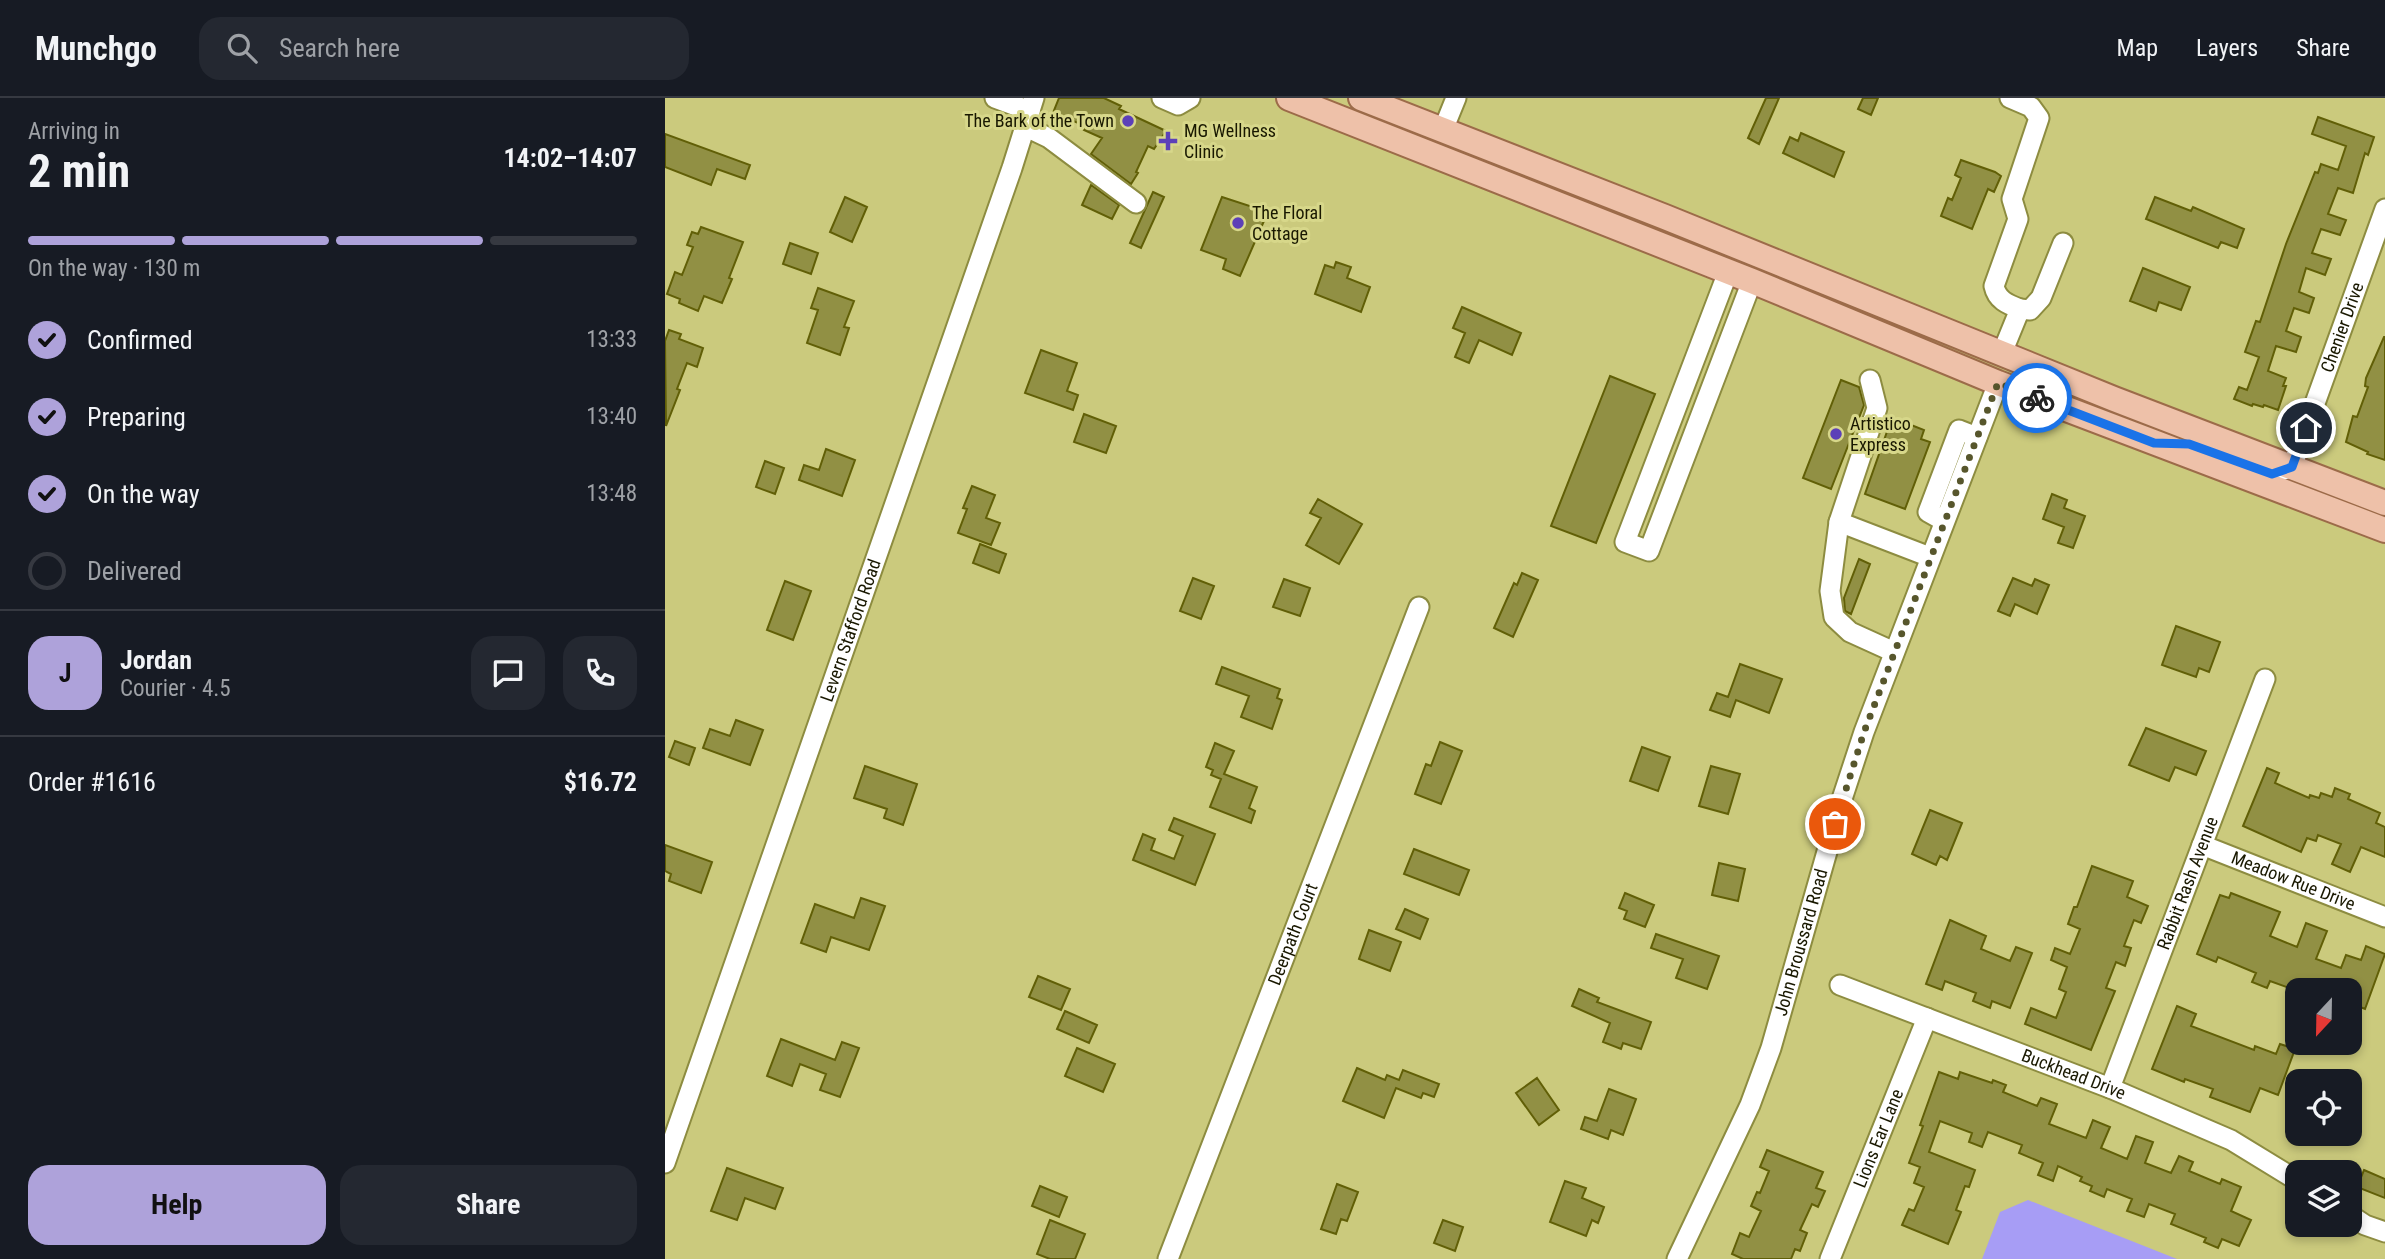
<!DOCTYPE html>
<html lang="en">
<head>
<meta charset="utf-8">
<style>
  body { margin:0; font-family:"Roboto Condensed",sans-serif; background:#242831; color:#f1f3f6; height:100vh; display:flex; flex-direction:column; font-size:26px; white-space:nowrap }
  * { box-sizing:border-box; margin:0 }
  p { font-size:23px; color:#9ea1a6 }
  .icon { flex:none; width:38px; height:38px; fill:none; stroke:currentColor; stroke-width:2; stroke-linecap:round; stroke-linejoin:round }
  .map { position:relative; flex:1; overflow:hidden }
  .side { display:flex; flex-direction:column; background:#171b24; width:665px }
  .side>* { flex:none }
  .needle { width:46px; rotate:202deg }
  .fabs { position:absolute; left:1620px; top:880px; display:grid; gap:14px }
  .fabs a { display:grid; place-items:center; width:77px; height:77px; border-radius:14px; background:#171b24; box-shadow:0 4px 10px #0003; font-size:35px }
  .pin { position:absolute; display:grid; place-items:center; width:60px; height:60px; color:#fff; margin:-30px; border:4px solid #fff; border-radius:50%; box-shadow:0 2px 7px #0007 }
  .courier { position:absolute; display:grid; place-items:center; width:70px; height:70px; margin:-35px; border:5px solid #1a73e8; border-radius:50%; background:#fff; color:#222; box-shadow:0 2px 9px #0007 }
  .headline em { font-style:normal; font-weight:700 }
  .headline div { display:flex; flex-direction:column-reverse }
  .headline { display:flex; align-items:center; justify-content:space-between; height:119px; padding:0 28px }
  h1 { font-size:46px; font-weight:700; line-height:52px }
  .bar { display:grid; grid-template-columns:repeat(4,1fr); gap:10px 7px; align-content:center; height:84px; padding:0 28px }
  .bar i { height:9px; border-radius:5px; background:#363941 }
  .bar .selected { background:#aea2da }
  .bar p { grid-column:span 4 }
  .line { display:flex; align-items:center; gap:18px; padding:0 28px; border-top:2px solid #363941 }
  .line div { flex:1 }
  .round { display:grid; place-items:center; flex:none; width:74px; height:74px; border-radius:21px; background:#242831 }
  ol { padding:0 28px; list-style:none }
  li { display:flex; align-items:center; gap:21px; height:77px }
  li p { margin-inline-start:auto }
  li .icon { padding:7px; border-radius:50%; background:#aea2da; color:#111; stroke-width:4 }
  li:last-child { color:#9ea1a6 }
  li i { width:38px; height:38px; border:4px solid #363941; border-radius:50% }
  .cta { display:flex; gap:14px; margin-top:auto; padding:14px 28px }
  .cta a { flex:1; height:80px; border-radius:21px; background:#aea2da; color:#111; font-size:28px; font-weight:700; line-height:80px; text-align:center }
  .cta a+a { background:#242831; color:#f1f3f6 }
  header { display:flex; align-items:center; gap:42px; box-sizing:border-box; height:98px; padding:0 35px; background:#171b24; border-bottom:2px solid #363941 }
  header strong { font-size:33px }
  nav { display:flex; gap:38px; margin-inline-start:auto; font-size:24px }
  .search { width:490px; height:63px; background:#242831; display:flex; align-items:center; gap:18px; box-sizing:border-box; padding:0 24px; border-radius:21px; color:#9ea1a6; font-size:26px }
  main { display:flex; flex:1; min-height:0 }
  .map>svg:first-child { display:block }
</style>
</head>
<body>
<header>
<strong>Munchgo</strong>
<div class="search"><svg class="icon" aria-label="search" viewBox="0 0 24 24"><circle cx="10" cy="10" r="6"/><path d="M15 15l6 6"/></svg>Search here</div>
<nav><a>Map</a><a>Layers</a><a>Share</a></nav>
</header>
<main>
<section class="side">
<div class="headline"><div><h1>2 min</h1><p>Arriving in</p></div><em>14:02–14:07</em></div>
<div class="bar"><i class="selected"></i><i class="selected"></i><i class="selected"></i><i></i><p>On the way · 130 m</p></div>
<ol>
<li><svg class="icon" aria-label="check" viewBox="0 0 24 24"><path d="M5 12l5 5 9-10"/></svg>Confirmed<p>13:33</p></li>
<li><svg class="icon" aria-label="check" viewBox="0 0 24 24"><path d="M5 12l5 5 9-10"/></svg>Preparing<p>13:40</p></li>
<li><svg class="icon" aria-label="check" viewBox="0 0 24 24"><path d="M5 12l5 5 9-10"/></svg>On the way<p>13:48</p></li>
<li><i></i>Delivered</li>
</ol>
<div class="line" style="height:126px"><b class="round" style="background:#aea2da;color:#111">J</b><div><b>Jordan</b><p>Courier · 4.5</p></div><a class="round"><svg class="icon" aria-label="chat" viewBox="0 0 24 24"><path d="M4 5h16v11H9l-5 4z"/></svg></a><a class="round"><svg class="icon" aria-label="phone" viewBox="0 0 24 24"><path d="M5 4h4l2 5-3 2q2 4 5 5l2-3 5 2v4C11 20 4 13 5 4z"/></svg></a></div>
<div class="line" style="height:91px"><div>Order #1616</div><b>$16.72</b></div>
<div class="cta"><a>Help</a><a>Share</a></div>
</section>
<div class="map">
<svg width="1720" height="1161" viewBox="0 0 1720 1161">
  <rect width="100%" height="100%" fill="#cbca7d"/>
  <path fill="#a79df5" d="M1363,1102L1512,1161H1317L1335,1114Z"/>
  <path fill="#919044" stroke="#615f07" stroke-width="2" d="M394,0H439L456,8L454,11L501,33L489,51L483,48L471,74L473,75L466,86L426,56L437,40L419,32L421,28L388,15Z
    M1101,0H1114L1094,46L1083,40Z
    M1198,0H1213L1206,17L1193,11Z
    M1653,19L1709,39L1703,57L1700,55L1688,95L1673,90L1663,116L1681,122L1675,137L1656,131L1647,155L1666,161L1660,177L1641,170L1634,194L1649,200L1644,215L1629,210L1621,233L1636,239L1631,254L1611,248L1603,273L1621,280L1618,288H1621L1613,312L1599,307L1598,309L1588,306L1587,308L1569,301L1574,289L1582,292L1594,259L1580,254L1591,223L1595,224L1621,146L1650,74L1653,75L1656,66L1673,72L1681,48L1647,36Z
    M1136,35L1179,54L1169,79L1118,55L1125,39L1133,43Z
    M0,36L85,67L80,81L52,71L46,87L0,69Z
    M1296,62L1330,74L1336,78L1329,94L1323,91L1307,131L1276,118L1283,100L1287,102L1296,80L1290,77Z
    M426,87L454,107L447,121L417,107Z
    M488,94L499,99L476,150L465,145Z
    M180,99L202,109L187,144L165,134Z
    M557,99L594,111L593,113L602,116L575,178L558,171L561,161L536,152Z
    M1490,99L1526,113L1528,109L1579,131L1572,150L1556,144L1553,150L1481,121Z
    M36,129L78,144L64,180L67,181L57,205L39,198L33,213L14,205L15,201L2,196L10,174L17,177L28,149L22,147L27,134L33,136Z
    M125,145L153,155L146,176L118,166Z
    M671,164L686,169L682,180L705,189L696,214L650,196L660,167L669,170Z
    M1478,170L1525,189L1516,212L1494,204L1491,213L1465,203Z
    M153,190L189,203L179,229L184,230L175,257L142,245L153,212L146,210Z
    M797,209L856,235L847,257L814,242L804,265L790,259L800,235L788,230Z
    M4,232L16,236L14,241L38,250L32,269L22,265L12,291L15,292L1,328L0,243Z
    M1719,239H1720V362L1702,356L1703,354L1681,344L1688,318L1692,319L1703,289L1700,288L1701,280Z
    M376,252L412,265L402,293L413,297L408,312L360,295Z
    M945,278L990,296L931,445L886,428Z
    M1176,282L1194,289L1199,307L1166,391L1138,380Z
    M419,316L451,328L441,355L409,344Z
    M1236,323L1259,332L1256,341L1265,344L1240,411L1200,396L1224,328L1233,331Z
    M161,351L190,362L177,398L134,382L139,367L154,372Z
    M100,363L119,370L110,396L91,389Z
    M307,388L330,397L321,420L335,425L326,447L293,435L302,411L298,410Z
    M1387,396L1402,402L1399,410L1420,418L1408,450L1393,445L1399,429L1378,421Z
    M653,401L697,426L674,466L641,447L656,420L645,415Z
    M315,446L341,456L334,475L308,465Z
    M1194,461L1205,466L1186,516L1180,513L1179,500Z
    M857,475L873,482L848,539L829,530L849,485L852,487Z
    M528,480L549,488L536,521L515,513Z
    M1348,480L1367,488L1370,481L1384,487L1372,516L1350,506L1345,518L1333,513Z
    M619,481L645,490L635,518L608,509Z
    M120,483L146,493L128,542L102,532Z
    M1511,528L1555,544L1544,574L1534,570L1531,579L1497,567Z
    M1075,566L1117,581L1104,615L1071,602L1065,619L1045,612L1052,595L1063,599Z
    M557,569L615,591L612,600L617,602L607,631L576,619L584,598L551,586Z
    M71,622L98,632L85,667L38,650L45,631L65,638Z
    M1481,630L1541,653L1531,677L1510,669L1504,683L1464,667Z
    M10,643L30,650L24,667L4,659Z
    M775,644L797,653L776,706L750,696L761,666L766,668Z
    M550,645L569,653L559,676L592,689L584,710L590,713L586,725L545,709L556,681L546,677L548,672L541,669Z
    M977,649L1005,659L993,693L965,683Z
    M200,668L252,686L238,727L219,720L222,711L189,700Z
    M1046,668L1075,676L1063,716L1034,708Z
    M1602,670L1614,675L1610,685L1644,700L1645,697L1654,700L1656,695L1667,699L1670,690L1685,696L1683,701L1715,715L1711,725L1720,729V759L1696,749L1685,774L1667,766L1676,746L1653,737L1651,743L1642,740L1636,754L1578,728Z
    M1265,712L1297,725L1282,762L1275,758L1271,767L1247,756Z
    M509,720L550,736L530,787L468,762L478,736L490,741L486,752L509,761L518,738L504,732Z
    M0,747L47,764L36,795L4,783L6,776L0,773Z
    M749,751L804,772L794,797L739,776Z
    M1054,765L1080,771L1073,803L1047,797Z
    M1427,768L1468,783L1462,799L1483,808L1476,825L1469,822L1459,848L1466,850L1460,868L1451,864L1441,890L1450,893L1426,952L1360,926L1366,910L1391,920L1401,894L1394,891L1402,869L1386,862L1390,850L1405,856L1415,831L1403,826L1409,809H1412Z
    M960,795L989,807L980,829L959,821L962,813L954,810Z
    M1566,795L1615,814L1605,838L1632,849L1641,825L1662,833L1651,861L1676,870L1681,857L1696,862L1701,848L1720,856L1700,911L1685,905V892H1630L1605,883L1602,890L1587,884L1591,875L1553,859L1551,864L1532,856L1555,797L1564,800Z
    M196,800L220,808L204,852L166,839L161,854L136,845L150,806L189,820Z
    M740,811L763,821L755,841L731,831Z
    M1285,822L1321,838L1316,851L1345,863L1351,849L1367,855L1345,910L1327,903L1325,910L1308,903L1311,895L1280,883L1277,892L1261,886Z
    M704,832L736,844L725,873L694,861Z
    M991,836L1054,858L1042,891L1011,880L1018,861L986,850Z
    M373,878L405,891L396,912L364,899Z
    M914,891L934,900L932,904L986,924L976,951L958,945L956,951L938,944L945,925L907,908Z
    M1512,908L1531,916L1526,928L1589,952L1590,948L1611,956L1615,946L1630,951L1613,997L1595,990L1585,1014L1545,999L1548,991L1520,981L1519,984L1487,971Z
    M400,913L432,927L424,945L392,931Z
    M116,941L170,962L177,944L194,950L175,999L155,992L161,976L135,966L127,988L102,978Z
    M412,950L450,966L438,994L400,978Z
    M692,970L720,982L722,977L734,982L738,972L774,986L769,999L758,995L756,1000L731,990L719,1020L678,1003Z
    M1274,974L1293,981L1295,974L1327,985L1328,982L1341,987L1338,994L1372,1008L1376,1000L1392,1006L1384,1026L1421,1040L1428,1022L1445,1029L1436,1050L1462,1061L1471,1038L1488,1044L1480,1065L1506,1075L1514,1058L1528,1064L1524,1073L1555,1086L1557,1081L1576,1089L1566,1113L1586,1122L1574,1148L1557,1141L1553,1150L1539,1144L1541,1140L1506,1126L1510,1116L1484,1106L1479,1119L1462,1113L1467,1101L1442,1091L1439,1099L1425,1093L1427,1088L1415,1083L1417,1079L1393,1068L1388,1083L1373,1077L1378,1065L1354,1055L1357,1047L1323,1034L1317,1049L1304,1044L1307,1035L1275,1023L1264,1054L1310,1072L1304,1089L1300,1088L1291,1112L1296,1114L1283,1146L1237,1127L1244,1111L1249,1113L1259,1089L1249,1085L1255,1069L1244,1065L1258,1028L1255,1027Z
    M872,980L894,1012L874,1027L851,995Z
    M944,991L971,1001L958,1037L946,1032L943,1041L916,1031L920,1019L932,1023Z
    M1102,1052L1158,1074L1151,1090L1160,1093L1153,1109L1147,1106L1135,1132L1142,1135L1135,1153L1130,1151L1126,1161H1078L1067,1156L1075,1135L1084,1139L1096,1113L1086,1108L1092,1094L1095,1095L1104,1073L1095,1069Z
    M62,1070L118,1090L110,1111L80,1100L72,1122L46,1113Z
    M1699,1072L1720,1081V1100L1692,1089Z
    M900,1083L921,1090L917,1100L939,1109L933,1125L927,1122L921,1138L885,1124Z
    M672,1086L693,1094L682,1123L676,1121L671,1136L656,1131Z
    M375,1088L402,1099L394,1119L367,1108Z
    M385,1122L420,1136L410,1161H385L372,1156Z
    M778,1122L798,1129L790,1153L769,1145Z"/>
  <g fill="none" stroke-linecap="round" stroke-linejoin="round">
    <defs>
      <g id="minor">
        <path d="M330,0L365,13"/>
        <path d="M497,0L513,7L525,0"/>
        <path d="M361,29L384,40L471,105"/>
        <path d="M778,32L791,0"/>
        <path d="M1063,174L960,444L984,453L1087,183"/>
        <path d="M1355,211L1365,212L1376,200L1398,145"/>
        <path d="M1337,255L1355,211C1342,206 1332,202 1329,188L1353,121L1347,101L1374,20L1366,9L1345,0"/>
        <path d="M1205,282L1212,310L1174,424L1165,493L1169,519L1185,534L1229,554"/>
        <path id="s1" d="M1584,368L1607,376L1627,369L1720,111"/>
        <path d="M1279,423L1263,414L1294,332L1312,339"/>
        <path d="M1174,424L1265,459"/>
        <path id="s2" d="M1537,747L1720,819"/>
        <path id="s3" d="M1175,887L1445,990L1566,1042L1633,1083"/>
        <path id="s4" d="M1445,990L1600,581"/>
        <path id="s5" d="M0,1065L347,70L369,0"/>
        <path d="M1685,1117L1700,1127L1720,1134"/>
        <path id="s6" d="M503,1161L754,509"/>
        <path id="s7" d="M1012,1161L1085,1007L1106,950L1177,701L1199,634L1333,285"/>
        <path id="s8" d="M1165,1161L1262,920"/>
      </g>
      <path id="major" d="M624,0L1087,183L1333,285L1720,432
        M696,0L1000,119L1449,301L1720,405"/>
    </defs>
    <use href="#minor" stroke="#8d8c40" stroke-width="23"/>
    <use href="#major" stroke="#9c6b49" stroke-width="28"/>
    <use href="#minor" stroke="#fff" stroke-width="19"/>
    <use href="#major" stroke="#eec1a9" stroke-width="24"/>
  </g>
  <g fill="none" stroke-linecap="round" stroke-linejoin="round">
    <path stroke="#57562c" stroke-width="7" stroke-dasharray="0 12.6" d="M1170,726L1199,634L1333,285L1372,300"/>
    <path stroke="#1a73e8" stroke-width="9" d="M1372,300L1489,345L1524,346L1607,376L1627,369L1641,330"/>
  </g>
  <g fill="#5c40b8" stroke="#d7d78a" stroke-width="2.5">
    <circle cx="463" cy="23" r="7"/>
    <path d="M499.5 32.5h7v7h7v7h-7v7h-7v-7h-7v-7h7z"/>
    <circle cx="573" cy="125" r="7"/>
    <circle cx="1171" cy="336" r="7"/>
  </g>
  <g text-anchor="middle" stroke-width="6" stroke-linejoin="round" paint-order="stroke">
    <g font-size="18" fill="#191800" stroke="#d7d78a" text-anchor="start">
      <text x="449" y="29" text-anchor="end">The Bark of the Town</text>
      <text x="519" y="39">MG Wellness<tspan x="519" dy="21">Clinic</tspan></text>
      <text x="587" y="121">The Floral<tspan x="587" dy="21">Cottage</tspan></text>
      <text x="1185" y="332">Artistico<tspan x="1185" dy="21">Express</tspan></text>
    </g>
    <g font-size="18" fill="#191800" stroke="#d7d78a">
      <text dy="6" stroke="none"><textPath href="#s1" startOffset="194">Chenier Drive</textPath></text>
      <text dy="6" stroke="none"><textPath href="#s5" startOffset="564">Levern Stafford Road</textPath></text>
      <text dy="6" stroke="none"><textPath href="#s2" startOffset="98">Meadow Rue Drive</textPath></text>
      <text dy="6" stroke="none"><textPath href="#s4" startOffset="219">Rabbit Rash Avenue</textPath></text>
      <text dy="6" stroke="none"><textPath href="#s6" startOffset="348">Deerpath Court</textPath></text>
      <text dy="6" stroke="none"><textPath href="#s7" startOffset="341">John Broussard Road</textPath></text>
      <text dy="6" stroke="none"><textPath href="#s3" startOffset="250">Buckhead Drive</textPath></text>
      <text dy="6" stroke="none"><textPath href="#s8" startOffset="130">Lions Ear Lane</textPath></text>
    </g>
  </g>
</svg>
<div class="fabs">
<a><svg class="needle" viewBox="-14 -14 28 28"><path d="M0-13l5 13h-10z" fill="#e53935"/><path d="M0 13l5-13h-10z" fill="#9ea1a6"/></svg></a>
<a><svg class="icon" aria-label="locate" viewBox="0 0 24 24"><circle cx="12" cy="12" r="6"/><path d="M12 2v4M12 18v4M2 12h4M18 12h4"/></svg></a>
<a><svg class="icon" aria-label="layers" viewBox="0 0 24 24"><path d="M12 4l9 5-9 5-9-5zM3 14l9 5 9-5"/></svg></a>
</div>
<div class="pin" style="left:1170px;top:726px;background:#ea580c"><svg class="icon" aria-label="bag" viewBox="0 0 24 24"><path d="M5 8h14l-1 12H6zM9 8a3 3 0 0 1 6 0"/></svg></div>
<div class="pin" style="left:1641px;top:330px;background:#1f2937"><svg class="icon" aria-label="home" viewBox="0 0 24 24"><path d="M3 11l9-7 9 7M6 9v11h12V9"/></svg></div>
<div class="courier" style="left:1372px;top:300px"><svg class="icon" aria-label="bike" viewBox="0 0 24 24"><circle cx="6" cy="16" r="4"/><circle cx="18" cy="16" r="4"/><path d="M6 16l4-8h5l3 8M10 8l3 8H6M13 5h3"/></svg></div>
</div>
</main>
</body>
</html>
